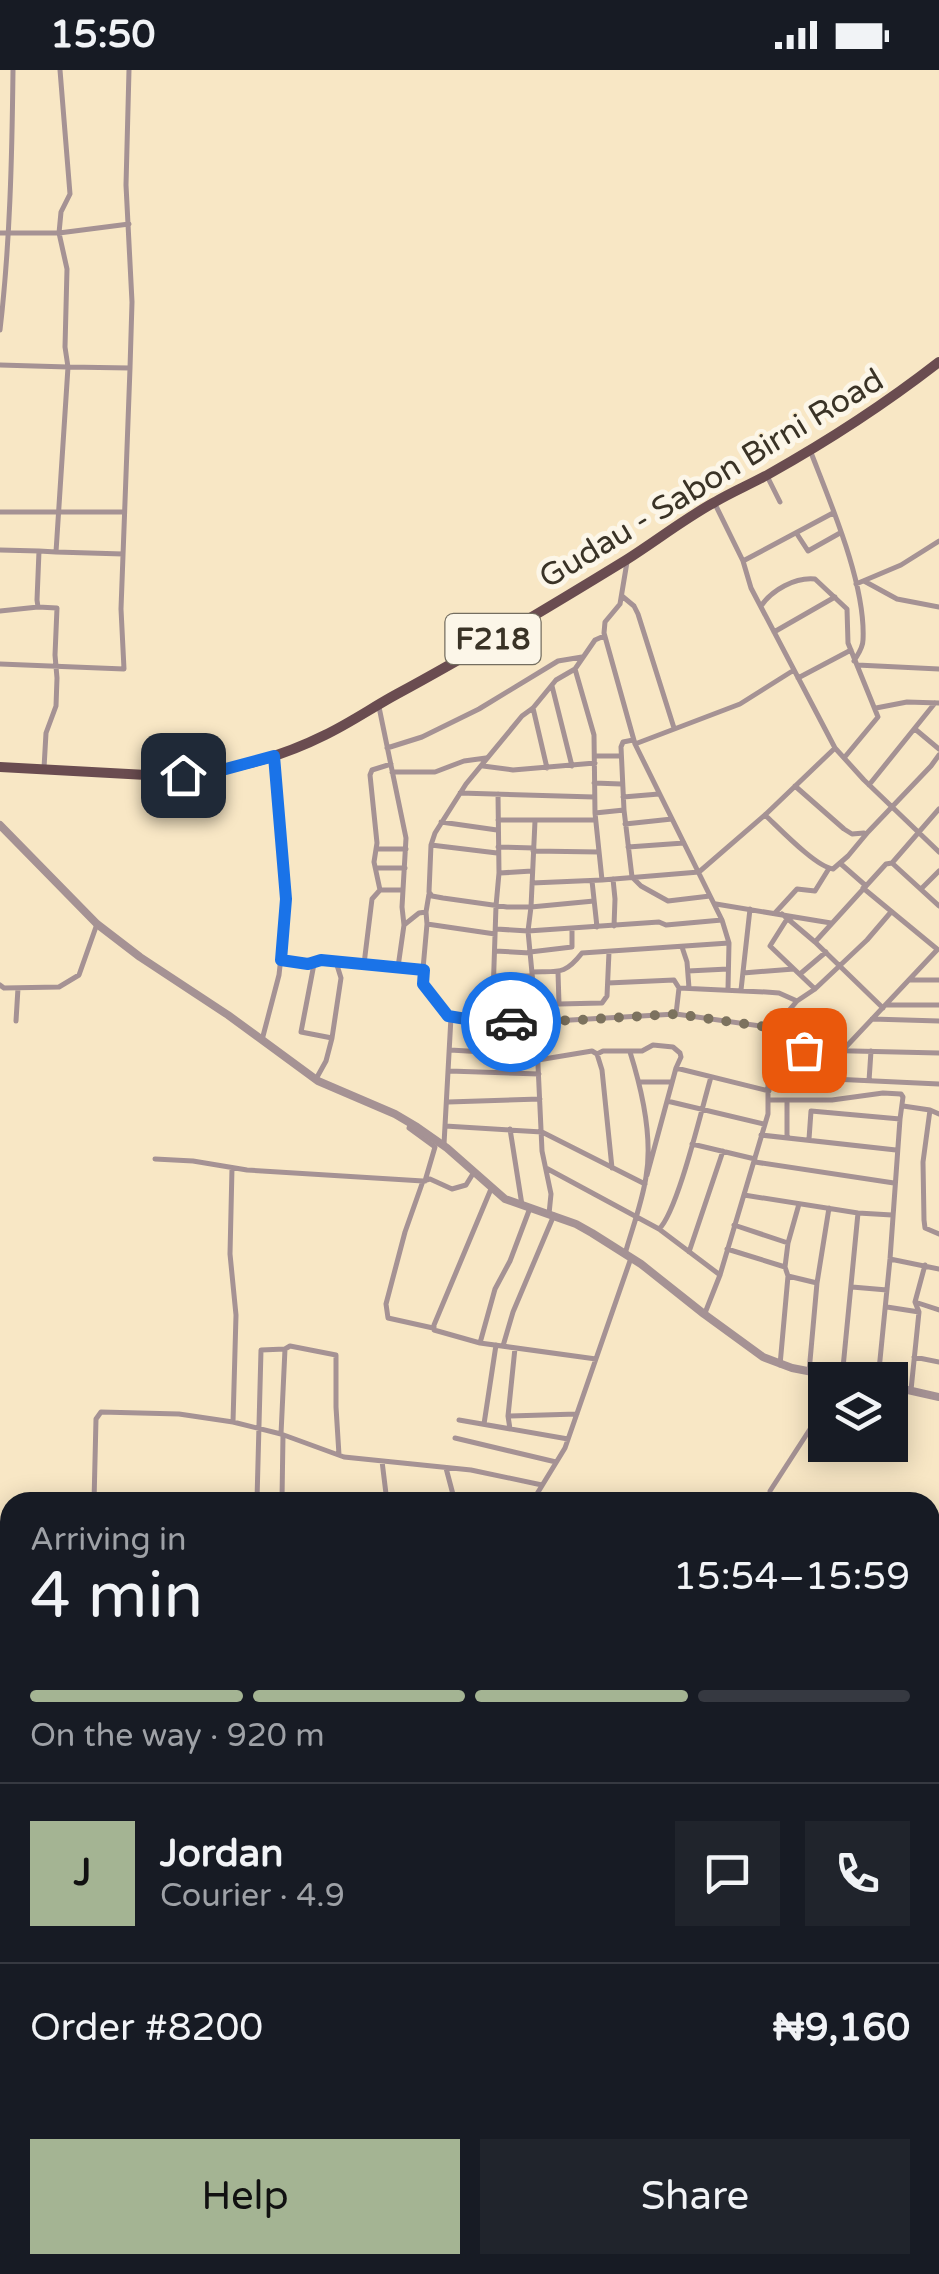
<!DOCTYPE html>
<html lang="en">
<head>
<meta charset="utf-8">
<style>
  body { margin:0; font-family:"Varela Round",sans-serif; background:#20242c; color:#f1f3f6; height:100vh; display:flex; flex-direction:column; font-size:38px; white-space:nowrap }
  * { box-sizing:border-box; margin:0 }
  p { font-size:32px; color:#9ea1a6 }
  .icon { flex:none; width:55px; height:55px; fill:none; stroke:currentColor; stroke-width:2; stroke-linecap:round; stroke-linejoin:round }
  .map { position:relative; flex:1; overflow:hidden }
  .sheet { position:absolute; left:0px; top:1422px; width:940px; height:782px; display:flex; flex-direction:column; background:#171b24; border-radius:30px 30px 0 0; box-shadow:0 5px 25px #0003 }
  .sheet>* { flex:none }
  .fabs { position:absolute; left:808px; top:1292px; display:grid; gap:20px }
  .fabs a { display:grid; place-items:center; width:100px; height:100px; border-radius:0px; background:#171b24; box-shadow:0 5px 25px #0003; font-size:50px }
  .pin { position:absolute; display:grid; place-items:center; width:85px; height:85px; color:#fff; margin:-42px; border-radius:20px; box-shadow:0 5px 15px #0006 }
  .courier { position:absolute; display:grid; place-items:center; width:100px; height:100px; margin:-50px; border:8px solid #1a73e8; border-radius:50%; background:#fff; color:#222; box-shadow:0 2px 12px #0007 }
  .headline em { font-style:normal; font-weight:600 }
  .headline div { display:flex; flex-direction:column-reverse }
  .headline { display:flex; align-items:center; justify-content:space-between; height:170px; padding:0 30px }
  h1 { font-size:65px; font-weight:600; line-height:75px }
  .bar { display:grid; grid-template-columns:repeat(4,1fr); gap:15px 10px; align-content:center; height:120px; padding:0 30px }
  .bar i { height:12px; border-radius:8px; background:#363941 }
  .bar .current { background:#a4b493 }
  .bar p { grid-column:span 4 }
  .line { display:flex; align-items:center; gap:25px; padding:0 30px; border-top:2px solid #363941 }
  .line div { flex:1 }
  .round { display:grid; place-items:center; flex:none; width:105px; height:105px; border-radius:0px; background:#20242c }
  .action { display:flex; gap:20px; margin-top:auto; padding:20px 30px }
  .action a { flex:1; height:115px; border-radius:0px; background:#a4b493; color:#111; font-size:40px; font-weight:600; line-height:115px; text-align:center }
  .action a+a { background:#20242c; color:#f1f3f6 }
  .status { display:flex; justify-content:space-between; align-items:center; height:70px; padding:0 50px; background:#171b24; direction:ltr }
  .status svg { height:28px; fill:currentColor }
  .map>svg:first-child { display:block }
</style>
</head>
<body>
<div class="status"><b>15:50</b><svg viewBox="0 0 49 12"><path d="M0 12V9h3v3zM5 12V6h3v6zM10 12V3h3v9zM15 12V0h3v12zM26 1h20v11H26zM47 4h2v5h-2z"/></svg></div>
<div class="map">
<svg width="939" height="2204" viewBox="0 0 939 2204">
  <rect width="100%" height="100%" fill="#f8e7c5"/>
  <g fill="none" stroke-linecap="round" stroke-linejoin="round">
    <path stroke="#a59294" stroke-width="5" d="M129,0L126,115L132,232L130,298
      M0,163H59L129,154
      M0,260C10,174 12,87 13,0
      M0,295L68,297L56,482L39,481L37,530L38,537L57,538L55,585L57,608L56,636L46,663L44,698
      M810,380C830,432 866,514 863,570C863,578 858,584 854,591
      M768,408L780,432
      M714,432L743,491L751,518L835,678L864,710L939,782
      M0,442H124
      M797,464L808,481L840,463
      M0,480L39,481
      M56,482L123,484
      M743,491L833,443
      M627,492L620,534L605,552L604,563L635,674L722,850L729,873L728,919
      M864,511L897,529L939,537
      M856,514L901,495L939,471
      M622,526L634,536L638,544L674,658
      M761,536C772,520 795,507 815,509L847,539L848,573L878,647L844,688
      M0,541L38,537
      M774,562L835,527
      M0,594L124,599L121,539L130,298L68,297L65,277L67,199L59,163L61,142L70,124L60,0
      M857,595L939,599
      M575,599L594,665L595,743L602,810
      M798,608L851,580
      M552,616L572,696
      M379,637L406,768L402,837L404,855L398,897
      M533,638L547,698
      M876,638L907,632L939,633
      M915,659L939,679
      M633,670L623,672L621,677L624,740L632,807L641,816L668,831L710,826
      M635,674L740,634L794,600
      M387,678L422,667L479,639L558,591L582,587
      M595,686H621
      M483,696L513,700L595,693
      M392,702H435L464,691L486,688
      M594,713L621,714
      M869,715L935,633
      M795,716L844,759L852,764L864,763
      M460,723L594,727
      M498,724L499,803L496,836L493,925C502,936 519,932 532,929L534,924L528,861L531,837L535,751
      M623,727L659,724
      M595,743L624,740
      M765,745C779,758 816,797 833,799L848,786L868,762L931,696L939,685
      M498,750H595
      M441,752L497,760
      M625,754L672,749
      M431,775L497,783
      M498,777L534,778
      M628,777L684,773
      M376,779H406
      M533,781L599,782
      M892,793L939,836
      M841,794L865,815
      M376,798H405
      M500,803L532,801
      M613,809L615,829L614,856
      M592,811L597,857
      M532,813L602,810L699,802L766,744L835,678
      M863,818L937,879
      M921,819L939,801
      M380,820H402
      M594,831L531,837H507L443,828L432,826L429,822L431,775L435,763L466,714L522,646L533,638L556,610L575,599L595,570L604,566
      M716,834L831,853
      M426,842L427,854L422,910L445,943L451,947L484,952H536L676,944L774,958
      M775,843L797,819L815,821L828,800
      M782,844L815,872L883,938
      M787,849L770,876L794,899
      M427,854L495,864
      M404,855L419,843L426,842L429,824
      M496,859L528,861L659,852L666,855L722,850
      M815,872L886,794L892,793L939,739
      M682,877L687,892L689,918
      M495,881L530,883
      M530,882L572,877V859
      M281,890L308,894L321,890L424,900
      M314,894L301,962L332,968
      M364,894L372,829L380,820L374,792L377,773L370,705L372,700L391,694
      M688,901L728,899
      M532,902C558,901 564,906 582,883L729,873
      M558,902L559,934L602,933L607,926L609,882
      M743,903L794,899L815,919
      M800,904L826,882
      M494,906H532
      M909,910H939
      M608,913L674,910L679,918L766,922L779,923L797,931
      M0,915L4,918L59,917L79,905L97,854
      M741,920L750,839
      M501,931L503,952
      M886,935H939
      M676,944L679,918
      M872,949L939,951
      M16,951L18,918
      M536,952L542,1081L551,1124L549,1144
      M262,970L279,905L286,841L274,689
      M768,979L939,983
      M450,980L517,984L538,990L592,981L597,984L602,1000L612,1098
      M843,980L937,880
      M597,984L603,981H642L653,975L673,977L680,983L681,987L676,998L647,1105
      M676,998L769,1021
      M449,1001L539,1004
      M768,1006L939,1014
      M316,1009L326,991L332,968L341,908L336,892
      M869,1011L871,981
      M640,1012H672
      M769,1030H832L883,1023L901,1024L903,1027L900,1049
      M787,1030V1067
      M667,1031L764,1054
      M448,1032L540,1029
      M903,1036L930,1040L939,1044
      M930,1040L923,1092L924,1150L925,1158L939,1164
      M410,1055L409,1058L435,1077L425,1111
      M445,1056L542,1062L645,1114
      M510,1059L522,1135
      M761,1065L896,1080
      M809,1069L811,1041L900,1049L890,1189L878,1310
      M444,1074L451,947
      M692,1074L755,1089
      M155,1089L193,1091L247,1100L423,1111L430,1109L452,1119L466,1115L474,1102
      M755,1092L894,1113
      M232,1098L230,1184L236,1245L233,1352
      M546,1098L659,1159L720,1205
      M423,1111L405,1162L386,1234L388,1248L433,1258
      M491,1119L434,1255V1260L480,1273L596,1289
      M744,1125L858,1143L892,1145
      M734,1155L788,1173
      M659,1159C678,1141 702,1037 711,1007
      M727,1179L785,1197L788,1206L817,1213
      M689,1182L723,1081
      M625,1184C632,1159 642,1133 646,1107C653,1067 642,1020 630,982
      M890,1189L939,1199
      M785,1197L788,1173L799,1134
      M852,1217L887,1220
      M918,1233L939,1240
      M887,1237L919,1242
      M705,1243L720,1205L768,1044V979L774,958L797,931L815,919L867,870L891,842
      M480,1273L495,1219L510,1191L530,1138
      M503,1276L513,1242L554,1145
      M914,1287L939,1292
      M780,1295L788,1206
      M809,1302L817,1213L829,1138
      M842,1308L858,1143
      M911,1320L919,1242L915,1232L925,1195
      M510,1346L577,1344
      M459,1350L568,1369
      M484,1354L496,1275
      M510,1359L508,1346L515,1278
      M281,1364L285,1279
      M455,1368L556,1392
      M382,1391L387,1432
      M446,1398L455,1432
      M257,1430L261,1280L285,1279L290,1276L336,1285V1337L339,1385
      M333,1431V1432
      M94,1432L96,1349L101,1342L179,1344L233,1352L281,1364L344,1387L471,1400L542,1415
      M244,1432L246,1429L271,1432
      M280,1432L282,1429L283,1365
      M532,1432L565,1378L631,1188
      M770,1432V1421L825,1336
      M0,1558L10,1557
      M930,1835L939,1844
      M931,1836L939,1825
      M930,1973L939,1961
      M0,1996L10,2004
      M0,2026H10
      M0,2165H10
      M930,2181L935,2184L938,2191L934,2204
      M76,2195L79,2204
      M338,2195L339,2204
      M640,2195L648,2204
      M687,2195L695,2204
      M732,2195L740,2204
      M776,2195L783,2204
      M819,2195L827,2204
      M862,2195L870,2204
      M905,2195L912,2204
      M0,2197L27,2204
      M277,2199L279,2195
      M119,2204L131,2195
      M164,2204L175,2195
      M209,2204L221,2195
      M445,2204V2195
      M753,2204L760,2195
      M905,2204L910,2195"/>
    <path stroke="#a59294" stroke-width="8" d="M0,755L97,854L140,887L228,945L318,1011L395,1044L417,1057L447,1078L505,1129L576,1154L592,1163L641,1194L704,1244L763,1287L792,1298L854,1310
      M890,1316L939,1327"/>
    <path stroke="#6a4c50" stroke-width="10" d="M0,697L165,706C221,703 275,690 325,665C350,653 373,637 397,624C475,582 551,536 626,490C656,471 684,449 715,432C732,422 751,414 769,404C828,371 885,334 939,292"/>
    <path stroke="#604044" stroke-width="11" d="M930,1753L939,1742
      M612,2204L616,2195"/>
  </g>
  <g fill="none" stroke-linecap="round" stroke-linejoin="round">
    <path stroke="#7c725e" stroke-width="10" stroke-dasharray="0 18" d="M511,952L578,950L676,944L774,958L768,979L804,980"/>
    <path stroke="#1a73e8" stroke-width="12" d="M183,705L211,703L274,686L286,829L281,890L308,894L321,890L424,900L423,914L448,946L484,952H511"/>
  </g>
  <g text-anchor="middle" stroke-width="10" stroke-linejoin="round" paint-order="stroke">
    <rect fill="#fcf6e8" stroke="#746e60" stroke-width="2.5" x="445.5" y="544" width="95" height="50" rx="8"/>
    <g font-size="30" font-weight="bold" fill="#3a3326">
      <text x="493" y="579">F218</text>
    </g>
    <g font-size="32" fill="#3a3326" stroke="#fcf6e8">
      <text transform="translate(711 408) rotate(-31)" y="11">Gudau - Sabon Birni Road</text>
    </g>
  </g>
</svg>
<div class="fabs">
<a><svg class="icon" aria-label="layers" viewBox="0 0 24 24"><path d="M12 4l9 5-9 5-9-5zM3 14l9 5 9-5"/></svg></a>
</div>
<div class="pin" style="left:804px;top:980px;background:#ea580c"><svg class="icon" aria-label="bag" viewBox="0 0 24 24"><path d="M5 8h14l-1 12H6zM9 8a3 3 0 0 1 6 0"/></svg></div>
<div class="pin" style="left:183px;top:705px;background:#1f2937"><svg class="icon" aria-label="home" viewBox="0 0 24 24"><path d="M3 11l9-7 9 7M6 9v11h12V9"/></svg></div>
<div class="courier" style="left:511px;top:952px"><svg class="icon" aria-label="car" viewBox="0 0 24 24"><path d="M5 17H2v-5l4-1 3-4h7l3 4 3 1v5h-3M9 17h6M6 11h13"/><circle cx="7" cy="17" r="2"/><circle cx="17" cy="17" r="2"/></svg></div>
<section class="sheet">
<div class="headline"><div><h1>4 min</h1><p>Arriving in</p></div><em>15:54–15:59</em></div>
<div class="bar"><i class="current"></i><i class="current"></i><i class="current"></i><i></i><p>On the way · 920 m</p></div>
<div class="line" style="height:180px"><b class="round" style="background:#a4b493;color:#111">J</b><div><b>Jordan</b><p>Courier · 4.9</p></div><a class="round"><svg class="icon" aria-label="chat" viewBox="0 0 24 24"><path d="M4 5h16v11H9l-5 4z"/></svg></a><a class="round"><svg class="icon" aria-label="phone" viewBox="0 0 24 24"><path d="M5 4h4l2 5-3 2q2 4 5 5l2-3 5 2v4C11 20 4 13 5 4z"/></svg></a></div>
<div class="line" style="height:130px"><div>Order #8200</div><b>₦9,160</b></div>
<div class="action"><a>Help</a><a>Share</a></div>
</section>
</div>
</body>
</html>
